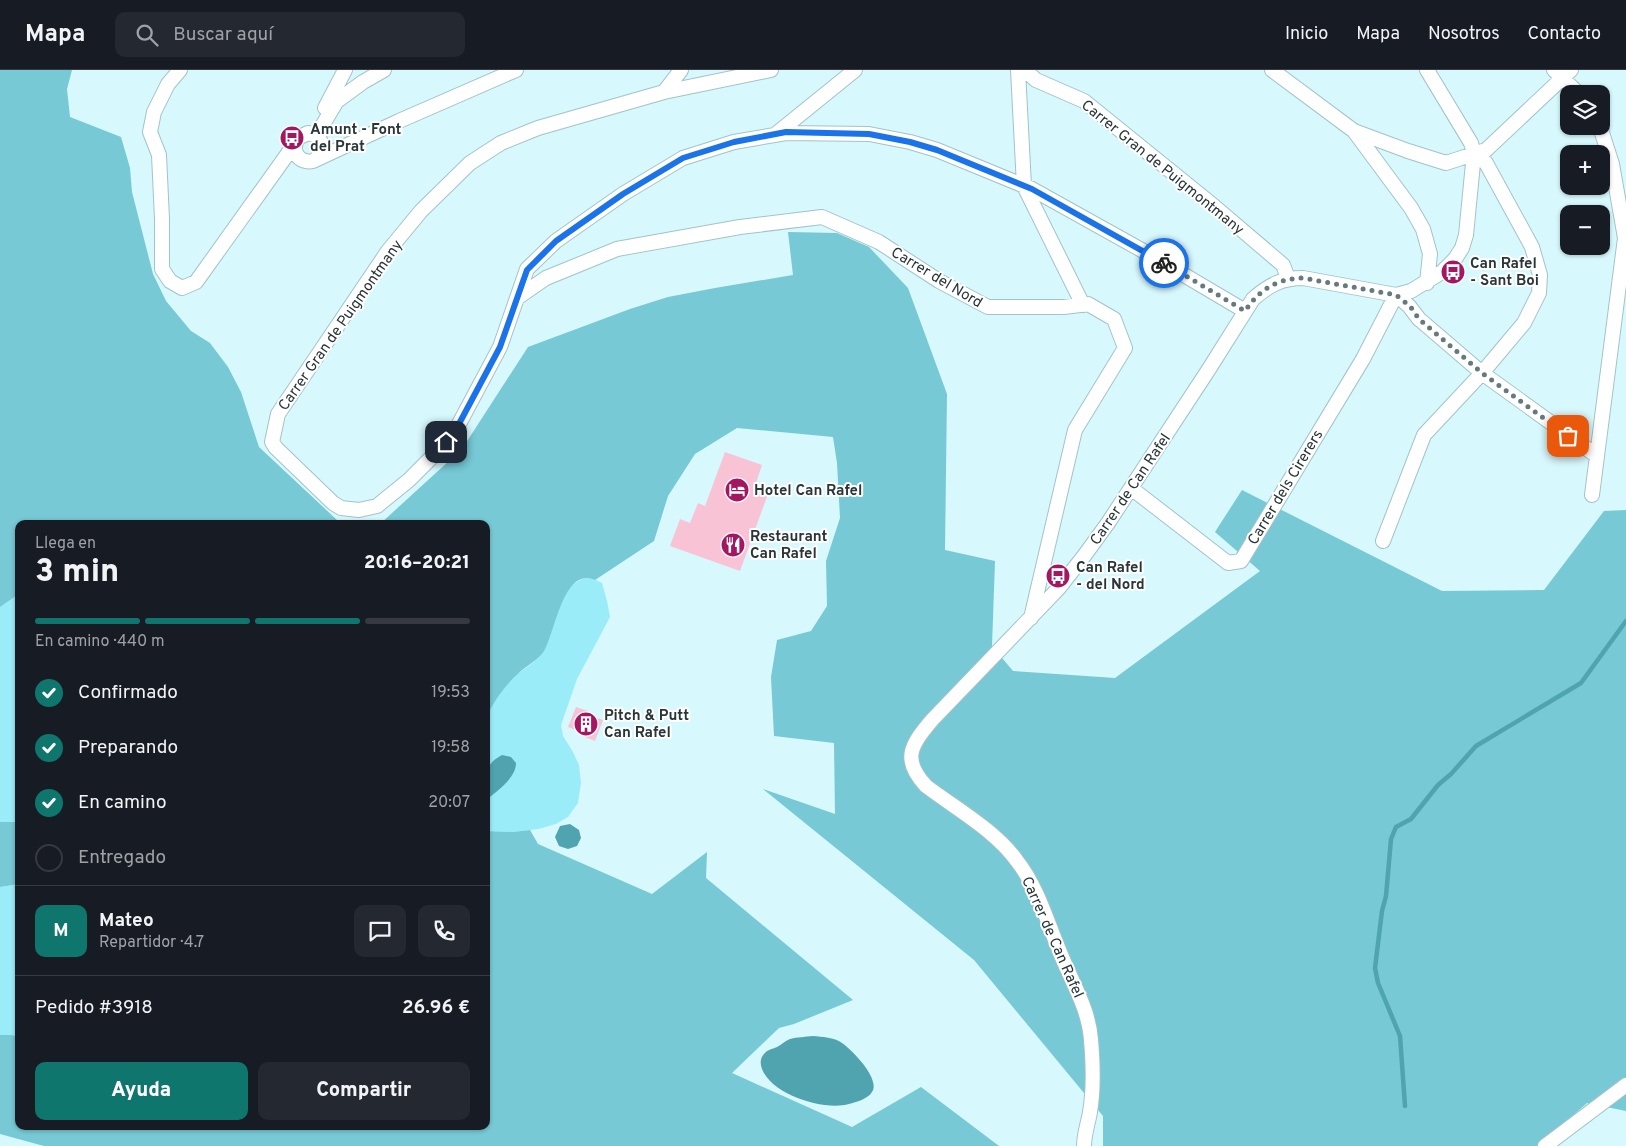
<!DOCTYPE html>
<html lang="es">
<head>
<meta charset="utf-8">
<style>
  body { margin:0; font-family:Overpass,sans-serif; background:#242831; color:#f1f3f6; height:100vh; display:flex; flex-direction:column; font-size:19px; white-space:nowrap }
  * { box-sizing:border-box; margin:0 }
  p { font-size:16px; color:#9ea1a6 }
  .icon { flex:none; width:28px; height:28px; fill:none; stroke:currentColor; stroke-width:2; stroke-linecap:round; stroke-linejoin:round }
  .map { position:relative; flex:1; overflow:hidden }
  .drawer { position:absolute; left:15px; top:450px; width:475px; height:610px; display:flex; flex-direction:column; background:#171b24; border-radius:10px; box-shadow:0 1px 4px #0004 }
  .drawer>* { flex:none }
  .buttons { position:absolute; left:1560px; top:15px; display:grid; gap:10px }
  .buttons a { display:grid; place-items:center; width:50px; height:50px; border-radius:10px; background:#171b24; box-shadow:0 1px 4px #0004; font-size:25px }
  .pin { position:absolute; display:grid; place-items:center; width:42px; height:42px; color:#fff; margin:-21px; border-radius:10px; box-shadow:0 2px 8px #0006 }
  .courier { position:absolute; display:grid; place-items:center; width:50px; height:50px; margin:-25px; border:4px solid #1a73e8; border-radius:50%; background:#fff; color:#222; box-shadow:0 1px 6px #0007 }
  .head em { font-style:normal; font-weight:800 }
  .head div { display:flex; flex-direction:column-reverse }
  .head { display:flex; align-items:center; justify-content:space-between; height:85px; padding:0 20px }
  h1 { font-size:32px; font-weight:800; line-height:38px }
  .bar { display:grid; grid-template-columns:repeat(4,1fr); gap:8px 5px; align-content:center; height:60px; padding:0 20px }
  .bar i { height:6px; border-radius:4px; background:#363941 }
  .bar .on { background:#0f766e }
  .bar p { grid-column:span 4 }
  .line { display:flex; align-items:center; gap:12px; padding:0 20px; border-top:1px solid #363941 }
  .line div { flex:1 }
  .round { display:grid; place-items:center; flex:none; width:52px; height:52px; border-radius:10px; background:#242831 }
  ol { padding:0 20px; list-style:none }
  li { display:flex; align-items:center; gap:15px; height:55px }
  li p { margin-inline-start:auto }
  li .icon { padding:5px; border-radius:50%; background:#0f766e; color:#fff; stroke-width:4 }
  li:last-child { color:#9ea1a6 }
  li i { width:28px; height:28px; border:2px solid #363941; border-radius:50% }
  .primary-button { display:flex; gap:10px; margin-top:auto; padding:10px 20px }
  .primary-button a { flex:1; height:58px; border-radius:10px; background:#0f766e; color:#fff; font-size:20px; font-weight:800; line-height:58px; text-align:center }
  .primary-button a+a { background:#242831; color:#f1f3f6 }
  header { display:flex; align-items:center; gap:30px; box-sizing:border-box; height:70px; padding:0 25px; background:#171b24; border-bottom:1px solid #363941 }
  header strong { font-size:24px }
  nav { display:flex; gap:28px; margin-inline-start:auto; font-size:18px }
  .search { width:350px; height:45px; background:#242831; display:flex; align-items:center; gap:12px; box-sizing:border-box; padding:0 18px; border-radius:10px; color:#9ea1a6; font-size:19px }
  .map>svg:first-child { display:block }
</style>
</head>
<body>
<header>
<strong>Mapa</strong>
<div class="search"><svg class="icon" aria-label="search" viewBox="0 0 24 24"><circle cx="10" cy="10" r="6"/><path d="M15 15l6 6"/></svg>Buscar aquí</div>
<nav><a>Inicio</a><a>Mapa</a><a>Nosotros</a><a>Contacto</a></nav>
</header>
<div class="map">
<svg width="1626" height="1076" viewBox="0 0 1626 1076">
  <rect width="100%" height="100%" fill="#d7f8fd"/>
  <path fill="#9aecf9" d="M590,507L602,513L607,531L610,547L577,609L561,655L563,666L573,682L579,695L581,713L578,733L568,747L556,754L538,759L513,762L486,761V648C493,633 500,620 512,609C519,602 528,597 536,590C541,586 545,577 548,571C551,566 551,561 553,556C560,536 565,511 590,507Z
    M19,524V752H0V537Z
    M19,814V967L12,965H0V817Z"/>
  <path fill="#76c9d5" d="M0,0H72L67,19L70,47L121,67L130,98L132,122L153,204L166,231L191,261L210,273L228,297L241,322L259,377L337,450L367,454H19V524L0,537Z
    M788,162L837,163L869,177L908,218L947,324L945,480L995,491L992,576L1013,601L1115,608L1260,501L1215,462L1242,420L1442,521L1544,520L1604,441L1626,440V1041L1587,1033L1538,1076H1103V1046L974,890L763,719L835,744L834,673L774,666L771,607L777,570L811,561L827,536L826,491L840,448L837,393L833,367L737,358L695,384L668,426L654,471L595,510C563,496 555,564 544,581C538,590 529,594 521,601C505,615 495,629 486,648V454H380L462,379L528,277L630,239L668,227L715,218L793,205Z
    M0,752H19V814L0,817Z
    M530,760L538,774L652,824L707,782L706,808L853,930L794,954L779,958L732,1003L852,1057L921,1017L999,1076H44L0,1064V965H12L19,967V1056H486V761L513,762Z"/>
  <path fill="#50a4b0" d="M502,685L511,687L516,693C516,708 497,721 486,730C486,710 481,696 502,685Z
    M570,754L579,760L581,768L577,776L568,779L559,776L555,767L560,756Z
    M813,966C822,967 834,967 842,973C852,980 881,1009 872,1022C868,1029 856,1032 849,1034C824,1041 772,1025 762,999C760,994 760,988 764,984C767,980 772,979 777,977C781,975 785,971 790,969C797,967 805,967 813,966Z"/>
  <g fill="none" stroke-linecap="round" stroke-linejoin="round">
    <path stroke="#50a4b0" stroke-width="4.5" d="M1405,1036L1400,966L1378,913L1375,898L1382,841L1386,826L1391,769L1396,757L1411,749L1438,715L1451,704L1476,676L1581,613L1626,551"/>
  </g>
  <path fill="#f9c3d6" d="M725,382L762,395L755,416L769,421L740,501L670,476L680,449L690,453L698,433L705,436Z
    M576,637L588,641L587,644L603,650L595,671L580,665L581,662L568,657Z"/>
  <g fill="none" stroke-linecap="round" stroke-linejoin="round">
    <defs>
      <path id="minor" d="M180,0L168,14L154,42L150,62L159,85L162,149V199L170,211L182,218L196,212L294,75
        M771,0L664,22L538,58L501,73L470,93L421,141L388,181L278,344L272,372L276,378L333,433L341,438L359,440L377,436L409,410L452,367L500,277L527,199L556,171L623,124L683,88L734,72L786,63L869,64L910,72L937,80L1032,119L1147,183L1245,241
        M1018,0L1024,116L1083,235
        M1025,0L1036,10L1084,31L1215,137L1283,195L1288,208
        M1272,0L1354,61L1411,138L1423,159L1430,184L1427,213
        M1554,0L1579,24
        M664,22L681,0
        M325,38L345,0
        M322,56L337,31L363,12L384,0
        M1354,61L1408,81L1446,93L1486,80L1571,0
        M776,64L855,0
        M317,88C326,78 322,65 308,63L298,68C290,81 299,94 313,91L399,51L516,0
        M1396,225L1409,236L1419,249L1482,303L1597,386
        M517,228L546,208L617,179L740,157L822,147L879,172L939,211L988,237H1064L1088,234L1114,249L1125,278L1075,360L1031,548
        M1131,418L1228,493L1241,491L1363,289L1396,225
        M1592,425L1625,168L1612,94L1602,63L1598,56
        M1383,471L1424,365L1482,303L1524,253L1539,223L1540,205L1532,177L1486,93L1474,83
        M1084,1076C1084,1064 1088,1054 1090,1042C1094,1019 1093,993 1091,970C1089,940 1073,914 1062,887C1048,855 1039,819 1017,791C996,761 955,738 926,716C901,689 911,675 932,650L1058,519L1084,486L1108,453L1209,299L1253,229C1269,215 1282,208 1303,208L1396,225L1411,221L1442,202L1455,189L1462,178L1466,165L1474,83L1471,73L1427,0
        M1545,1076L1626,1015"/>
    </defs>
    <use href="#minor" stroke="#a3c3c7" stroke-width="16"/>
    <use href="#minor" stroke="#fff" stroke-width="14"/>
  </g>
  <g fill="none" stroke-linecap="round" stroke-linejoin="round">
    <path stroke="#667a7d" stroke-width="5" stroke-dasharray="0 9" d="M1164,193L1245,241C1260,219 1276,209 1303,208L1396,225L1410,236L1419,249L1482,303L1568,366"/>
    <path stroke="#1a73e8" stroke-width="6" d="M446,372L452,367L500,277L527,200L556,171L623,124L683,88L734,72L786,62L869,64L910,72L937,80L1032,119L1164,193"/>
  </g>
  <defs>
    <symbol id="bus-disc" viewBox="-11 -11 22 22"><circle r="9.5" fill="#a21760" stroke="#fff"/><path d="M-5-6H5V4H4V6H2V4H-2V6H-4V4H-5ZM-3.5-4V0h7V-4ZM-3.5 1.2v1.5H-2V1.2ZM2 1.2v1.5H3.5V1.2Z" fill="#fff"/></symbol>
    <symbol id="hotel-disc" viewBox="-11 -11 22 22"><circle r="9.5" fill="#a21760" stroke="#fff"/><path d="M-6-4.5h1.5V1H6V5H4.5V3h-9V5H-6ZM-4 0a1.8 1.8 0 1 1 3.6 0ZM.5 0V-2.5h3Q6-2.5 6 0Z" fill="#fff"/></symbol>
    <symbol id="restaurant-disc" viewBox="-11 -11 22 22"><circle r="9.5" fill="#a21760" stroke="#fff"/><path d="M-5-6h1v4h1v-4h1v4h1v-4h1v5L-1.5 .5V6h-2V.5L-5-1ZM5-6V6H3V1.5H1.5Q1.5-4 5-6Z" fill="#fff"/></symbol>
    <symbol id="building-disc" viewBox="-11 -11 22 22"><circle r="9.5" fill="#a21760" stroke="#fff"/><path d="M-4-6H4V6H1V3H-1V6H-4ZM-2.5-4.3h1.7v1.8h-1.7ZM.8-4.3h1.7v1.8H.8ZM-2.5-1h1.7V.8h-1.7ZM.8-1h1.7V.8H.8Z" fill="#fff"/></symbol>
  </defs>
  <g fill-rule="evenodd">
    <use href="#bus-disc" x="278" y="54" width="28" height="28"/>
    <use href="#bus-disc" x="1439" y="188" width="28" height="28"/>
    <use href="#hotel-disc" x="723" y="406" width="28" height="28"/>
    <use href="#restaurant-disc" x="719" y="461" width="28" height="28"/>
    <use href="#bus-disc" x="1044" y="492" width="28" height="28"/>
    <use href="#building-disc" x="572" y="640" width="28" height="28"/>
  </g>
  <g text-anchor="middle" stroke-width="4" stroke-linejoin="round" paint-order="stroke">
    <g font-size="15" font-weight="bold" fill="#293638" stroke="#fff" text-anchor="start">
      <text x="310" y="64">Amunt - Font<tspan x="310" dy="17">del Prat</tspan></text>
      <text x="1470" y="198">Can Rafel<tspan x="1470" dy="17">- Sant Boi</tspan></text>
      <text x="754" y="425">Hotel Can Rafel</text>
      <text x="750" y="471">Restaurant<tspan x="750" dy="17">Can Rafel</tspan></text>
      <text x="1076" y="502">Can Rafel<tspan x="1076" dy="17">- del Nord</tspan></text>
      <text x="604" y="650">Pitch &amp; Putt<tspan x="604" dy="17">Can Rafel</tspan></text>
    </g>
    <g font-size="15" fill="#293638" stroke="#fff">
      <text transform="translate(1163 97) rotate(39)" y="5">Carrer Gran de Puigmontmany</text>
      <text transform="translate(937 207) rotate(31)" y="5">Carrer del Nord</text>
      <text transform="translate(340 255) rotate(-55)" y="5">Carrer Gran de Puigmontmany</text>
      <text transform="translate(1285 417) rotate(-59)" y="5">Carrer dels Cirerers</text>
      <text transform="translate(1130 419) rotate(-56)" y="5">Carrer de Can Rafel</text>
      <text transform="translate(1053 867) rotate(66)" y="5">Carrer de Can Rafel</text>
    </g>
  </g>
</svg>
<div class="buttons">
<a><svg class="icon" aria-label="layers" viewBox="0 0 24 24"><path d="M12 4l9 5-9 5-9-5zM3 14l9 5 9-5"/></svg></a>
<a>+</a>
<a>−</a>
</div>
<div class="pin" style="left:1568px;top:366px;background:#ea580c"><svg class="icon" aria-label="bag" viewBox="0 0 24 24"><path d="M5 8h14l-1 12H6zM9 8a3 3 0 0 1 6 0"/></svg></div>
<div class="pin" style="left:446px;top:372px;background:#1f2937"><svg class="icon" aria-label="home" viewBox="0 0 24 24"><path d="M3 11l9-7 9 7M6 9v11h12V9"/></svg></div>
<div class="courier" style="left:1164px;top:193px"><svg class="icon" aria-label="bike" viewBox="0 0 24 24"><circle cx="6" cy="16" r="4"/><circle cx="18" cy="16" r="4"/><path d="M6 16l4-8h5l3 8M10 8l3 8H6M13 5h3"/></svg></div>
<section class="drawer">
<div class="head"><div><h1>3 min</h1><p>Llega en</p></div><em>20:16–20:21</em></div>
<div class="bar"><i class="on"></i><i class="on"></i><i class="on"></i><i></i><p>En camino · 440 m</p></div>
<ol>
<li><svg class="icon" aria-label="check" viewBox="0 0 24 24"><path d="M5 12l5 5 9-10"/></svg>Confirmado<p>19:53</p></li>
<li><svg class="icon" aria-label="check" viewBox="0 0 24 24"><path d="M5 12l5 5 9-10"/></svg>Preparando<p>19:58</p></li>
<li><svg class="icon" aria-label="check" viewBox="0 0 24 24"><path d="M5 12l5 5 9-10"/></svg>En camino<p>20:07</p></li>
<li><i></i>Entregado</li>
</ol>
<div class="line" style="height:90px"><b class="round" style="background:#0f766e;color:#fff">M</b><div><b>Mateo</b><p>Repartidor · 4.7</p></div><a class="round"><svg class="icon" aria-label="chat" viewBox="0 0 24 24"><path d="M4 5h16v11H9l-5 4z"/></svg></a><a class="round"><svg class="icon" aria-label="phone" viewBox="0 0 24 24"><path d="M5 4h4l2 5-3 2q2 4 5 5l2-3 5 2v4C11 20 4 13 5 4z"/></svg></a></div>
<div class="line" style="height:65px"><div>Pedido #3918</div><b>26.96 €</b></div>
<div class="primary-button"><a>Ayuda</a><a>Compartir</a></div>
</section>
</div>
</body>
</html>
